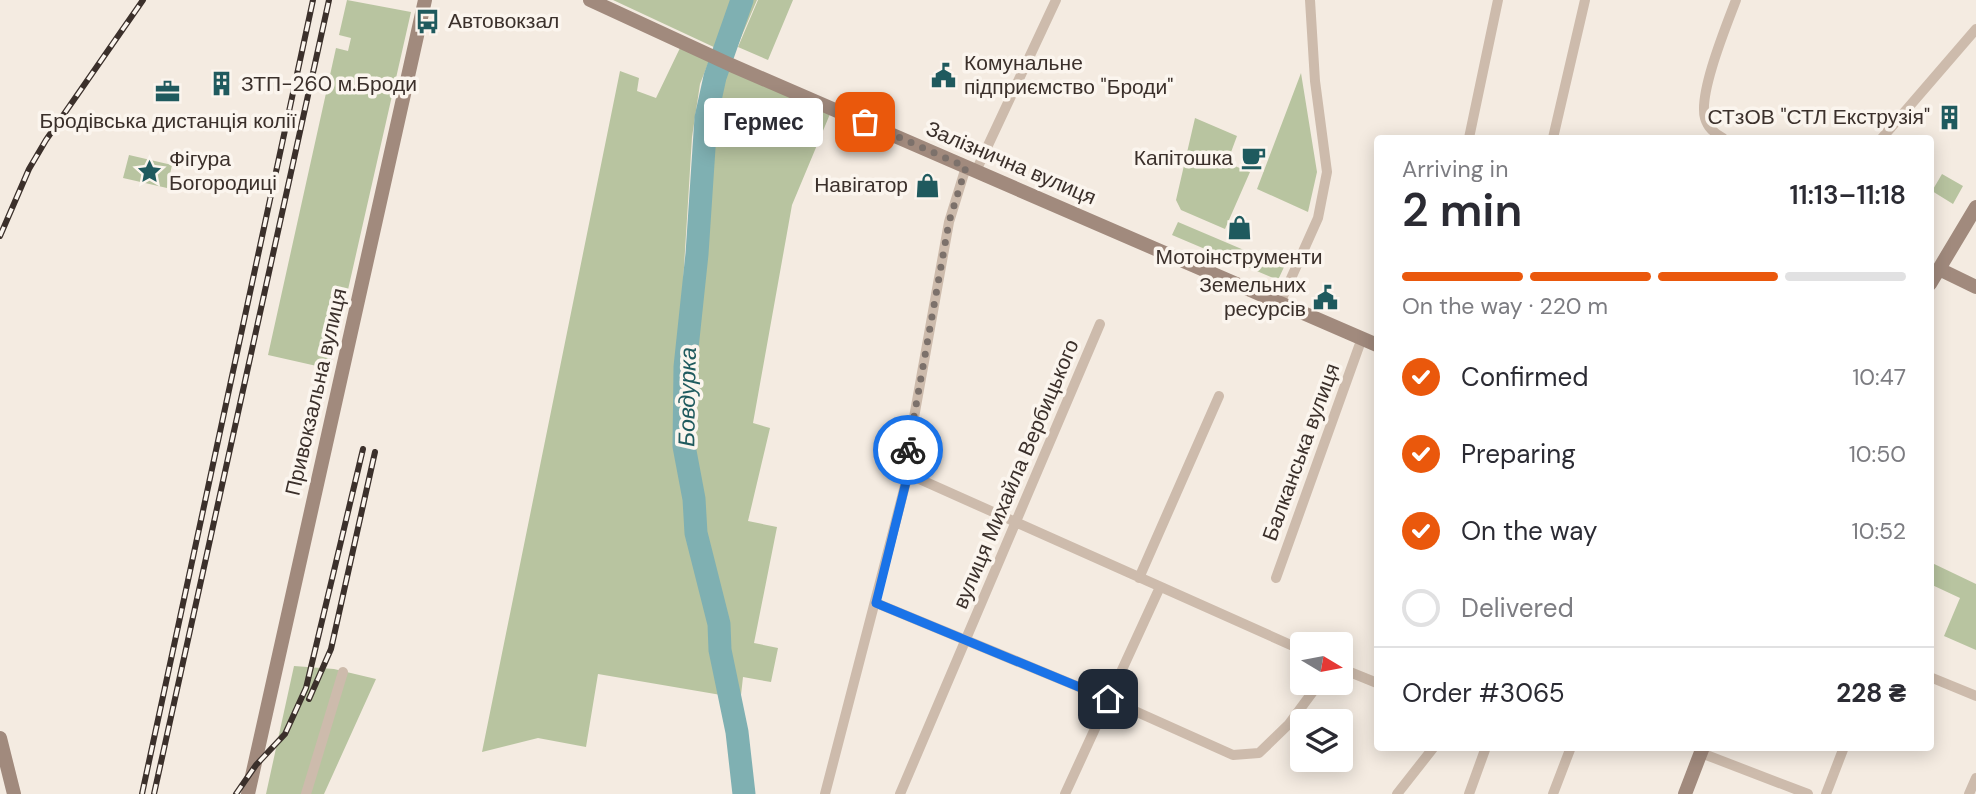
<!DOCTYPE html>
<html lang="en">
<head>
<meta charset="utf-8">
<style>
  body { margin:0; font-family:"DM Sans",sans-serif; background:#f7f7f7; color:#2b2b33; height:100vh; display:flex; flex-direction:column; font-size:26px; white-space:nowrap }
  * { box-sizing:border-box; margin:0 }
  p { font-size:23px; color:#7c7c81 }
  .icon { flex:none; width:38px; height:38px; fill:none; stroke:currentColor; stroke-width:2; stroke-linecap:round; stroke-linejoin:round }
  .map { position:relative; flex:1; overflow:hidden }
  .sheet { position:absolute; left:1374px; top:135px; width:560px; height:616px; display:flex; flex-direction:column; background:#fff; border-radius:7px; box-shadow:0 4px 18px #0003 }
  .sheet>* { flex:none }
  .needle { width:46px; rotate:100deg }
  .fabs { position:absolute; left:1290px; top:632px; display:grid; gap:14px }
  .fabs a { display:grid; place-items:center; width:63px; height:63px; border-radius:7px; background:#fff; box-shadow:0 4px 18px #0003; font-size:35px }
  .pin { position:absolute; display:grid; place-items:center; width:60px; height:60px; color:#fff; margin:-30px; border-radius:14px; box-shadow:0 4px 10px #0006 }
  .courier { position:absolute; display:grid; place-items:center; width:70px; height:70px; margin:-35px; border:5px solid #1a73e8; border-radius:50%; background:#fff; color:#222; box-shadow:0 2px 9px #0007 }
  .bubble { position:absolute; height:49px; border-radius:7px; background:#fff; box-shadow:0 4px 18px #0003; font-size:23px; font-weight:600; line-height:49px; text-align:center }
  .overview em { font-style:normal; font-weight:600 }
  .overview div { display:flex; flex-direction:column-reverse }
  .overview { display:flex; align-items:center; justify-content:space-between; height:119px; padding:0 28px }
  h1 { font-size:46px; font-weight:600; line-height:52px }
  .bar { display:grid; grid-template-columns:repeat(4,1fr); gap:10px 7px; align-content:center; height:84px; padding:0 28px }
  .bar i { height:9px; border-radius:5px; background:#e1e1e2 }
  .bar .selected { background:#ea580c }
  .bar p { grid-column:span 4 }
  .line { display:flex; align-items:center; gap:18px; padding:0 28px; border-top:2px solid #e1e1e2 }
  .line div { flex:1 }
  ol { padding:0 28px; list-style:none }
  li { display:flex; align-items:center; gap:21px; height:77px }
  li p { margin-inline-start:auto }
  li .icon { padding:7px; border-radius:50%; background:#ea580c; color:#fff; stroke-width:4 }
  li:last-child { color:#7c7c81 }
  li i { width:38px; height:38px; border:4px solid #e1e1e2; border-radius:50% }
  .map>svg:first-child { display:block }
</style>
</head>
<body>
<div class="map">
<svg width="1976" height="794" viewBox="0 0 1976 794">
  <rect width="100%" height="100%" fill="#f4ebe1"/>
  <path fill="#b8c4a0" d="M347,0L411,12L330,369L268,355L336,48L348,51L351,38L339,35Z
    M613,0H757L733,56Z
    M758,0H793L768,60L738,47Z
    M680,48L709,61L700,84L692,137L673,446L685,501L690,549L710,614L721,695L598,674L586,747L538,738L482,752L620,71L639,78L637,91L656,98Z
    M712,62L830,114L792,205L753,423L770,428L748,521L777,527L754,643L778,648L771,682L743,677L739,713L751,794H740L711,614L692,548L676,446L677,390L695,137L704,85Z
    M1301,73L1317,172L1308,212L1257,189Z
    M1195,118L1237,136L1227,163L1250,172L1225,229L1181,210L1176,200Z
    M129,155L172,165L167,188L123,178Z
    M1942,174L1963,186L1953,204L1932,191Z
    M1178,222L1284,267L1278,280L1172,235Z
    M1930,562L1976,584V650L1944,636L1960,598L1930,584Z
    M294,666L334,669L376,679L324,794H266Z"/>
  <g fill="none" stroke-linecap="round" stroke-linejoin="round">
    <path stroke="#7fb0b2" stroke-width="23" d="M742,0L715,77L706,118L697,254L685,367L684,446L694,499L696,533L719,624L720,650L737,732L744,794"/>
    <path stroke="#cdbbac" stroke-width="10" d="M1469,138L1498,0
      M1553,138L1585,0
      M1723,138C1714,133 1708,128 1705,118C1698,94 1727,24 1736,0
      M1882,138L1976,29
      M976,171L1056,0
      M1280,303L1318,218L1327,172L1315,81L1310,0
      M908,474L1302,650
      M1139,578L1219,396
      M1276,578L1362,338
      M876,603L1108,699L1233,755L1259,753L1289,724L1320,682
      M1340,668L1377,683
      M1930,677L1976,696
      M1701,753L1808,794
      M306,794L343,672
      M825,794L908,474V451L949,222L966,167
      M900,794L1100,324
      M1065,794L1160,587
      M1397,794L1434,747
      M1469,794L1486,747
      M1553,794L1571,747
      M1826,794L1844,747
      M1969,794L1976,778"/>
    <path stroke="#a18a7d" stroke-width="14" d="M590,0L731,65L1377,345
      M1939,269L1976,287
      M1930,284L1976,207
      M0,738L14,794
      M248,794L425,0
      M1685,794L1703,747"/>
    <defs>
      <path id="rail" d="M0,236L29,169L46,140L143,0
        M309,699L331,649L375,452
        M142,794L313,0
        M154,794L329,0
        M236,794L256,765L285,734L306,688L363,449"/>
    </defs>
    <use href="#rail" stroke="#3b302b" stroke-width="6"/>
    <use href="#rail" stroke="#fbf5ee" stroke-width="3.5" stroke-dasharray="10" stroke-linecap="butt"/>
  </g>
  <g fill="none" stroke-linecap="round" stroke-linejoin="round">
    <path stroke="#7c716b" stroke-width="7" stroke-dasharray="0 12.6" d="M865,122L966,167L949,222L908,450"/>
    <path stroke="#1a73e8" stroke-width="9" d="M908,450V474L876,603L1108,699"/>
  </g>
  <defs>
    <symbol id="bus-bare" viewBox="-9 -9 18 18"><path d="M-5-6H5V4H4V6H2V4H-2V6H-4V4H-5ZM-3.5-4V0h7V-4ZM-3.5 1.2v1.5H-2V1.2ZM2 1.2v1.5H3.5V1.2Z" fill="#1f5a5e" stroke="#fbf5ee" stroke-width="2.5" paint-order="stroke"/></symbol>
    <symbol id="civic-bare" viewBox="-9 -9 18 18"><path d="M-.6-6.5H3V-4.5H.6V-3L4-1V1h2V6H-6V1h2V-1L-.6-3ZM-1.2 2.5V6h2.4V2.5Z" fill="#1f5a5e" stroke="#fbf5ee" stroke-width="2.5" paint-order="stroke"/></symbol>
    <symbol id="building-bare" viewBox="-9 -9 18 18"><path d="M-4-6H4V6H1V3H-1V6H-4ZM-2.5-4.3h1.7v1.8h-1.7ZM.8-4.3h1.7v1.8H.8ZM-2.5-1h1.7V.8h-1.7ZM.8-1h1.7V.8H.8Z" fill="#1f5a5e" stroke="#fbf5ee" stroke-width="2.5" paint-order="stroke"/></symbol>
    <symbol id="office-bare" viewBox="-9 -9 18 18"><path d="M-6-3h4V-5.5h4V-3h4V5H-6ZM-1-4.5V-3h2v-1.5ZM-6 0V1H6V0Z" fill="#1f5a5e" stroke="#fbf5ee" stroke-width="2.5" paint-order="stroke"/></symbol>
    <symbol id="cafe-bare" viewBox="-9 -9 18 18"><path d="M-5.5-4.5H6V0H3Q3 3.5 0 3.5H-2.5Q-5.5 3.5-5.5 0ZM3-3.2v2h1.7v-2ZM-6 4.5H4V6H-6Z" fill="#1f5a5e" stroke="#fbf5ee" stroke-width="2.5" paint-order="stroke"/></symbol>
    <symbol id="sight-bare" viewBox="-9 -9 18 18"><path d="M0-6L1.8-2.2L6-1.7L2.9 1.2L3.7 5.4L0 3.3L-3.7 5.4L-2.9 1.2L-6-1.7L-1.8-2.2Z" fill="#1f5a5e" stroke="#fbf5ee" stroke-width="2.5" paint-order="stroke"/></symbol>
    <symbol id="shop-bare" viewBox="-9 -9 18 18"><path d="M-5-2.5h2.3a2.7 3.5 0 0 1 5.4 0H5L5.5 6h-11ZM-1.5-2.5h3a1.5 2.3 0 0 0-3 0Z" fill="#1f5a5e" stroke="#fbf5ee" stroke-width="2.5" paint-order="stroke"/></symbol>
  </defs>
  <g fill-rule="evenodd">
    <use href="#bus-bare" x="410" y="4" width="35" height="35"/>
    <use href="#civic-bare" x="926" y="58" width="35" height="35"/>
    <use href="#building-bare" x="204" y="66" width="35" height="35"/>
    <use href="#office-bare" x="150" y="74" width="35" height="35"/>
    <use href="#building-bare" x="1932" y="100" width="35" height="35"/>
    <use href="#cafe-bare" x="1236" y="140" width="35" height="35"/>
    <use href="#sight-bare" x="132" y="154" width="35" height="35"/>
    <use href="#shop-bare" x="910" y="168" width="35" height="35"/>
    <use href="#shop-bare" x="1222" y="210" width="35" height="35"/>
    <use href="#civic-bare" x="1308" y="280" width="35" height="35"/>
  </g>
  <g text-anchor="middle" stroke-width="7" stroke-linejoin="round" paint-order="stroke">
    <g font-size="21" fill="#3b302b" stroke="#fbf5ee" text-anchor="start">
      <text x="448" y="28">Автовокзал</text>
      <text x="964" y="70">Комунальне<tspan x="964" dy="24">підприємство "Броди"</tspan></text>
      <text x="241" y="91">ЗТП-260 м.Броди</text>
      <text x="1930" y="124" text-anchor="end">СТзОВ "СТЛ Екструзія"</text>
      <text x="168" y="128" text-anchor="middle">Бродівська дистанція колії</text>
      <text x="1233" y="165" text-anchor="end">Капітошка</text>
      <text x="169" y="166">Фігура<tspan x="169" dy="24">Богородиці</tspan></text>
      <text x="908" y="192" text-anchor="end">Навігатор</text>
      <text x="1239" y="264" text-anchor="middle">Мотоінструменти</text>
      <text x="1306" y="292" text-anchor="end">Земельних<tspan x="1306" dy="24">ресурсів</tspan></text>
    </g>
    <g font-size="21" fill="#3b302b" stroke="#fbf5ee">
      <text transform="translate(1011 163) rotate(23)" y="7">Залізнична вулиця</text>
      <text transform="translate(316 392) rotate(-77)" y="7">Привокзальна вулиця</text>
      <text transform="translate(1301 452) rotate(-70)" y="7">Балканська вулиця</text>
      <text transform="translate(1016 474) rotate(-67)" y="7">вулиця Михайла Вербицького</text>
    </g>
    <g font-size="23" font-style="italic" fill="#1f5a5e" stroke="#fbf5ee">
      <text transform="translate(687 397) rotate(-89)" y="8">Бовдурка</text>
    </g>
  </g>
</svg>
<div class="fabs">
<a><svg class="needle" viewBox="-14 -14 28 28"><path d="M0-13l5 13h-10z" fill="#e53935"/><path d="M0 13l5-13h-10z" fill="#7c7c81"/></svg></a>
<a><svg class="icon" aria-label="layers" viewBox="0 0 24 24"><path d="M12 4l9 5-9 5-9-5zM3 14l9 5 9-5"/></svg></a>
</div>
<div class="pin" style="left:865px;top:122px;background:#ea580c"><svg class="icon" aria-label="bag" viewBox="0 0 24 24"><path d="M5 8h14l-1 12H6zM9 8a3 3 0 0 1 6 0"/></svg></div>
<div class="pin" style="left:1108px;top:699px;background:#1f2937"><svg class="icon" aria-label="home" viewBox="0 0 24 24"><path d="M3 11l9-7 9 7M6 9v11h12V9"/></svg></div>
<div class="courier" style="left:908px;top:450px"><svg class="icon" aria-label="bike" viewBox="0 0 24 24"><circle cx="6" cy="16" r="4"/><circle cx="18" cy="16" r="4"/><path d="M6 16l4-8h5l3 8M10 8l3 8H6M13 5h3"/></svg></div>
<div class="bubble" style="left:704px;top:98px;width:119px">Гермес</div>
<section class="sheet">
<div class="overview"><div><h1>2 min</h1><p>Arriving in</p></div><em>11:13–11:18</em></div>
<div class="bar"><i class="selected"></i><i class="selected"></i><i class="selected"></i><i></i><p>On the way · 220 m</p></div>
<ol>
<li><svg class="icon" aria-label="check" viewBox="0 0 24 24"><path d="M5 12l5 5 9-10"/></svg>Confirmed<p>10:47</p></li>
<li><svg class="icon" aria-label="check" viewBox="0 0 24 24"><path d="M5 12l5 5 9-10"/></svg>Preparing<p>10:50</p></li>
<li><svg class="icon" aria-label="check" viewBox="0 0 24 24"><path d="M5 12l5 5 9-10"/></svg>On the way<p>10:52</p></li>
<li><i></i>Delivered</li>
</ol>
<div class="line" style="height:91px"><div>Order #3065</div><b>228 ₴</b></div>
</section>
</div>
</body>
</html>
